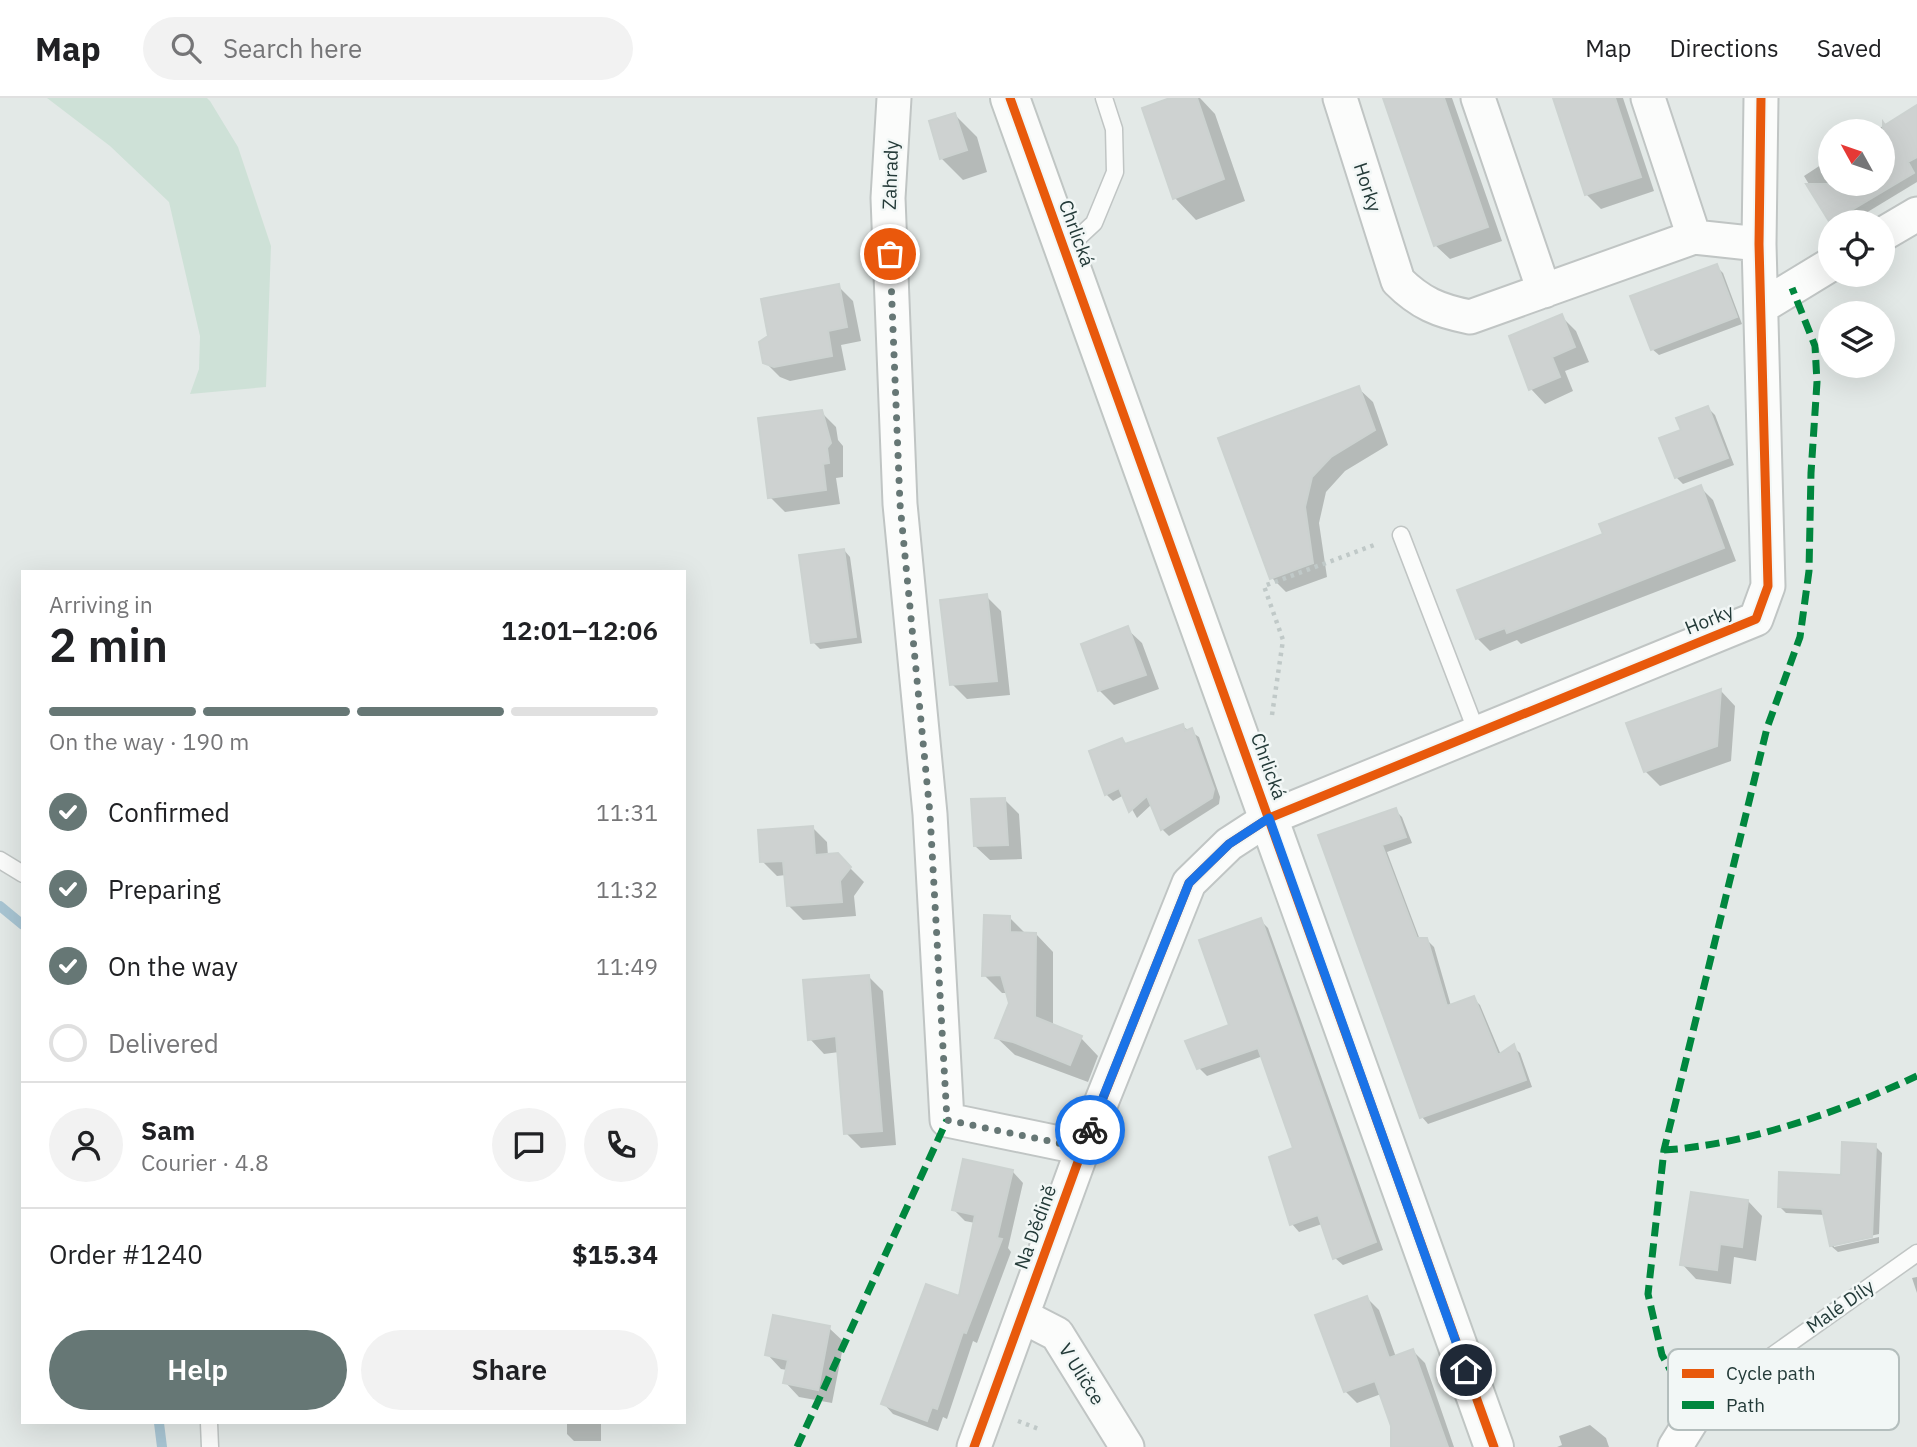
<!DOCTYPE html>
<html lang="en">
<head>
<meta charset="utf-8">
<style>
  body { margin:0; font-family:"IBM Plex Sans",sans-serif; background:#f2f2f2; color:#202124; height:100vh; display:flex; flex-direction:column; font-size:26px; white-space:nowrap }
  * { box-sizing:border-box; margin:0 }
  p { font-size:23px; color:#757577 }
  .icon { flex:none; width:38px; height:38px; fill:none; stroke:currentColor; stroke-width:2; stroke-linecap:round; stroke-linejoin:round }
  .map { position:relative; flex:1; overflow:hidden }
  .drawer { position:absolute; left:21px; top:472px; width:665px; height:854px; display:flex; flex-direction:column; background:#fff; border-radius:0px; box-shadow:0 7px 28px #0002 }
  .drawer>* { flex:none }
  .needle { width:46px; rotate:310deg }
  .tools { position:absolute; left:1818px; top:21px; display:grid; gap:14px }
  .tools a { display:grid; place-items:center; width:77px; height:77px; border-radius:50%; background:#fff; box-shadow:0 7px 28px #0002; font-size:35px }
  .pin { position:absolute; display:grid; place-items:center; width:60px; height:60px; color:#fff; margin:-30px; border:4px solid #fff; border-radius:50%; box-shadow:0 2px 7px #0007 }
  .courier { position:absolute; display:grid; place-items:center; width:70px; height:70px; margin:-35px; border:5px solid #1a73e8; border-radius:50%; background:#fff; color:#222; box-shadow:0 2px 9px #0007 }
  .summary em { font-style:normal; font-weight:600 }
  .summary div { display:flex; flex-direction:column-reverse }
  .summary { display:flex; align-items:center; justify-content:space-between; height:119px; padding:0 28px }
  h1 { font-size:46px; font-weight:600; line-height:52px }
  .bar { display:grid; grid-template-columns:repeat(4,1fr); gap:10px 7px; align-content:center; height:84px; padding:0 28px }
  .bar i { height:9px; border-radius:5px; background:#e0e0e0 }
  .bar .current { background:#667775 }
  .bar p { grid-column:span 4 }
  .line { display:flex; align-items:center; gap:18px; padding:0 28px; border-top:2px solid #e0e0e0 }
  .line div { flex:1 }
  .round { display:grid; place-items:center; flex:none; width:74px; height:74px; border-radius:37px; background:#f2f2f2 }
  ol { padding:0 28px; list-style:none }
  li { display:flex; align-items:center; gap:21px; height:77px }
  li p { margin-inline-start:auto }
  li .icon { padding:7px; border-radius:50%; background:#667775; color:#fff; stroke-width:4 }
  li:last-child { color:#757577 }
  li i { width:38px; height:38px; border:4px solid #e0e0e0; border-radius:50% }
  .cta { display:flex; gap:14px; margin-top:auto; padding:14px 28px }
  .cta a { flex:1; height:80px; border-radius:42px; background:#667775; color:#fff; font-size:28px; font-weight:600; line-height:80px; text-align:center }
  .cta a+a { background:#f2f2f2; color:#202124 }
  header { display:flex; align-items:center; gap:42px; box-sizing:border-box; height:98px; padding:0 35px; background:#fff; border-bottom:2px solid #e0e0e0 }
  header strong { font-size:33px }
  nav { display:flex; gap:38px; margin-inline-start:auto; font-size:24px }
  .search { width:490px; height:63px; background:#f2f2f2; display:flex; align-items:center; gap:18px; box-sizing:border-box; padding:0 24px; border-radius:38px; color:#757577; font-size:26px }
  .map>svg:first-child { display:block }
</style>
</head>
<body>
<header>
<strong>Map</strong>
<div class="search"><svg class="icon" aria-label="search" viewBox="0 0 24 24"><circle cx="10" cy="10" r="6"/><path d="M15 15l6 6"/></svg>Search here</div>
<nav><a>Map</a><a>Directions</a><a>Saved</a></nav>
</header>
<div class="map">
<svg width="1917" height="1349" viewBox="0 0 1917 1349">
  <rect width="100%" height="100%" fill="#e3e9e7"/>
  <path fill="#cee1d7" d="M47,0H207L210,3L238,49L271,148L266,289L190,296L199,271L200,238L169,104L110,48Z"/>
  <path fill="#0003" d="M1176,0H1200L1215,16L1245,103L1196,122L1175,100Z
    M1385,0H1452L1502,143L1450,161L1435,147Z
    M1554,0H1623L1654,93L1601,111L1586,96Z
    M1917,7V84L1851,124H1832L1804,78L1830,61V86H1883V33H1875Z
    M955,17L977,39L987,74L963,82L941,60Z
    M1716,168L1723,175L1742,226L1659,257L1652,251Z
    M838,188L853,203L861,243L841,247L846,272L790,283L780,279L765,264Z
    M1561,218L1576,233L1589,264L1565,273L1573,293L1545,306L1531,291Z
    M1358,290L1373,304L1388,347L1345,373L1326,394L1319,425L1327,479L1286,494L1272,480L1220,341Z
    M1708,310L1715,317L1734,367L1683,386L1676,379L1683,333Z
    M821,314L836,329L838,342L843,348V379L836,380L840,406L785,414L770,399Z
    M1700,389L1713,402L1736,463L1521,546L1517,542L1490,553L1477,540L1605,437Z
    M844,452L850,459L862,545L820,551L813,544Z
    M986,498L1001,513L1010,597L967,601L952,586Z
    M1127,531L1142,545L1159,591L1114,607L1099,592Z
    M1721,593L1735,608L1731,663L1660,688L1645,673Z
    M1182,628L1199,639L1220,699L1219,706L1169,738L1162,731L1152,706L1137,720L1124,697L1113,703L1106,696L1122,642L1127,647Z
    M1005,702L1019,716L1022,761L990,762L975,748Z
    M1395,712L1402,719L1412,745L1387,754L1420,842H1427L1434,849L1451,908L1473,900L1480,907L1501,957L1513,949L1520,955L1532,989L1428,1026L1422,1019L1320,738Z
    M812,729L827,744L828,758L837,757L864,784L854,798L856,818L803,822L788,807L786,777L777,778L762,763Z
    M1009,819L1026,836H1036L1053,854V928L1081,940L1098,958L1088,984L1015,957L997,940L1011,905L1008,895H1002L984,877Z
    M1260,822L1268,830L1383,1152L1343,1167L1335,1160L1322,1126L1299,1134L1292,1126L1295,1051L1263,958L1207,978L1199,970L1231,928Z
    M869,879L883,893L896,1047L861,1050L846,1035L839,954L824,956L810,941Z
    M1875,1048L1882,1055L1879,1136L1834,1146V1149L1879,1139V1145L1838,1154L1831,1148L1825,1117L1786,1115L1779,1108L1843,1078Z
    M1013,1074L1023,1085L1008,1150L1011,1154L977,1245L973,1243L947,1321L943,1319L938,1333L893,1316L883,1305L960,1200L975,1125L965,1123L954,1112Z
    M1748,1103L1762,1118L1756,1163L1734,1159L1731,1186L1696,1181L1682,1166Z
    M1917,1179V1195L1912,1180Z
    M1367,1200L1379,1212L1396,1259L1413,1253L1425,1265L1454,1349H1393L1392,1328L1381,1296L1357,1305L1345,1293Z
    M829,1230L844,1244L832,1305L799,1299L785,1284L787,1272L781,1271L767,1256Z
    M567,1325H601V1343H574L567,1336Z
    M1590,1327L1606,1340L1609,1349H1557L1562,1347L1559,1338Z"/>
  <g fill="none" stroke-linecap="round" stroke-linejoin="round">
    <path stroke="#a8c5d3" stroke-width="10" d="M0,808L23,827
      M159,1325L162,1349"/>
  </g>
  <path fill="#ced2d1" stroke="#ccd2d0" stroke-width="2" d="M1170,0H1197L1224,81L1173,101L1142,10Z
    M1383,0H1444L1488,129L1434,148Z
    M1553,0H1615L1641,79L1585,97Z
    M1917,7V59L1908,64L1914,75L1830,125L1806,86H1883V24L1885,27Z
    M955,15L967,52L940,61L929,23Z
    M1717,166L1737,219L1651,252L1630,198Z
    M839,186L847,229L828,233L832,258L774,269L763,265L759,244L768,238L761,201Z
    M1562,216L1575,249L1552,259L1560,279L1529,292L1509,238Z
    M1359,288L1375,332L1331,359L1312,379L1305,409L1313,465L1270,481L1218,340Z
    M1708,308L1728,360L1675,380L1659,340L1681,332L1676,320Z
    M822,312L831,345L827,350L829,365L823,366L826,392L768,400L758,320Z
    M1701,387L1724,450L1507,535L1505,530L1476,541L1457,492L1603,436L1599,426Z
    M844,451L856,539L811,545L799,457Z
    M987,496L997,583L950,587L940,502Z
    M1128,528L1146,577L1098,593L1081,546Z
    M1721,591L1717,648L1644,674L1626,625Z
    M1183,626L1185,633L1192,630L1214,691L1212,700L1161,732L1147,698L1129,714L1119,690L1105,697L1089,653L1122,640L1125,646Z
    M1005,700L1008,747L974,748L971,701Z
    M1396,710L1406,739L1382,747L1417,840H1427L1447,908L1474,898L1498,957L1514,946L1526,982L1420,1020L1318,737Z
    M813,728L815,757L838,755L851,769L840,783L842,804L787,808L783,763L760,764L758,732Z
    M984,817L1010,818V834L1036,835L1035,919L1082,938L1070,967L1013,944L995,940L1009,905L1001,877L982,878Z
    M1261,820L1376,1144L1333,1161L1318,1117L1290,1127L1269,1059L1293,1050L1258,950L1197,971L1185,943L1229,927L1199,842Z
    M869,877L882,1033L844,1036L836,938L808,942L803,882Z
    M1842,1044L1876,1046L1872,1139L1830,1148L1822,1111L1778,1109L1779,1074L1841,1077Z
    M963,1061L1013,1072L997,1140L1002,1141L966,1235L963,1234L937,1311L932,1309L927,1323L881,1306L926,1186L959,1198L975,1117L952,1112Z
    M1691,1094L1748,1102L1742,1149L1720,1146L1717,1172L1680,1167Z
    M1367,1198L1389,1260L1413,1251L1448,1349H1391V1328L1375,1283L1344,1294L1315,1217Z
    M773,1217L830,1228L818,1292L783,1285L788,1262L765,1257Z"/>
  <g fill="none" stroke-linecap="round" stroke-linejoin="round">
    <defs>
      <path id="lane" d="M1065,152L1094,125L1115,74L1114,31L1104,0
        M1401,437L1477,635
        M0,762L23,776
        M1711,1301L1917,1155
        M209,1325L210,1349"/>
      <path id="street" d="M894,0L888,100L900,406L930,716L947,1022L1083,1050
        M1340,0L1398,183C1420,205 1439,213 1470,219L1694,139L1759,146
        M1478,0L1544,193
        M1648,0L1694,139
        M1883,136L1917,116
        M1761,209L1830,167
        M1022,1218L1057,1236L1127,1349
        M974,1349L1083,1050L1189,785L1229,746L1269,720L1756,521L1768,488L1759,146L1761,0
        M1675,1349L1695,1317L1711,1301"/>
      <path id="secondary" d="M1010,0L1494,1349"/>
    </defs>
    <use href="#lane" stroke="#c0c5c4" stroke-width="19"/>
    <use href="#street" stroke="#c0c5c4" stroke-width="37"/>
    <use href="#secondary" stroke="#c0c6c4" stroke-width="42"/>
    <path stroke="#c0c9c8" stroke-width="4.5" stroke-dasharray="3.5 5" stroke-linecap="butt" d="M1272,617L1283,542L1264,488L1377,446
      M1018,1323L1039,1331"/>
    <use href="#lane" stroke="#fbfcfb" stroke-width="16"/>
    <use href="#street" stroke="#fbfcfb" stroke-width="33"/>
    <use href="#secondary" stroke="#fbfcfb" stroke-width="38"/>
    <path stroke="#00873e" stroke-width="7" stroke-dasharray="14 7" stroke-linecap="butt" d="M1664,1052C1746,1047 1842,1013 1917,978
      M1695,1317L1662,1257L1648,1196L1664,1052L1767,630L1800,539L1809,473L1811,375L1817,284L1815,248L1792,190
      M797,1349L947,1022"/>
    <defs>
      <path id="cycleway" d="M1010,0L1494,1349
        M974,1349L1083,1050L1189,785L1229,746L1269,720L1756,521L1768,488L1759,146L1761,0"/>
    </defs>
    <use href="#cycleway" stroke="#f2f7f6" stroke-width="13"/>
    <use href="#cycleway" stroke="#e8590c" stroke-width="9"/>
  </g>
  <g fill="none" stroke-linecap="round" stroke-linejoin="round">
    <path stroke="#667775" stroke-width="7" stroke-dasharray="0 12.6" d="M890,156L900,406L930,716L947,1022L1083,1050L1090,1032"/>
    <path stroke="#1a73e8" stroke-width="9" d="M1090,1032L1189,785L1229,746L1269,720L1466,1272"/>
  </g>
  <g text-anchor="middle" stroke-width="5" stroke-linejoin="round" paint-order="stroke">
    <g font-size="19" fill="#233a38" stroke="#f2f7f6">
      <text transform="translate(890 77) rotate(-88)" y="7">Zahrady</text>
      <text transform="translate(1368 89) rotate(72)" y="7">Horky</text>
      <text transform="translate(1077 135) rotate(70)" y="7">Chrlická</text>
      <text transform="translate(1709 521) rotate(-22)" y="7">Horky</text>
      <text transform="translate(1269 668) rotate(70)" y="7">Chrlická</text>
      <text transform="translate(1035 1129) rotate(-70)" y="7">Na Dědině</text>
      <text transform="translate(1840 1208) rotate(-35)" y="7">Malé Díly</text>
      <text transform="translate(1082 1276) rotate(58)" y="7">V Uličce</text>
    </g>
  </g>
  <rect x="1668" y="1251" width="231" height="81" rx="10" fill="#f2f7f6" stroke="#b4bebd" stroke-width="2"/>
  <rect x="1682" y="1271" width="32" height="9" fill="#e8590c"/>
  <rect x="1682" y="1303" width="32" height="8" fill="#00873e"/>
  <g font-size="19" fill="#233a38">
    <text x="1726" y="1282">Cycle path</text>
    <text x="1726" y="1314">Path</text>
  </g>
</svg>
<div class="tools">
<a><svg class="needle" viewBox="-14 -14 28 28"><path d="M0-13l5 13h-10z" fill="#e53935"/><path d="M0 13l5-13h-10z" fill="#757577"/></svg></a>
<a><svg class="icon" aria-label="locate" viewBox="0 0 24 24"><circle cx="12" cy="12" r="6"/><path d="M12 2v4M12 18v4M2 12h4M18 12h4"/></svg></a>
<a><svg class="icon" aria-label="layers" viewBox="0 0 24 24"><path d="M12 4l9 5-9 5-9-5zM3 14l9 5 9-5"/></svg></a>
</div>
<div class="pin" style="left:890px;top:156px;background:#ea580c"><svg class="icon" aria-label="bag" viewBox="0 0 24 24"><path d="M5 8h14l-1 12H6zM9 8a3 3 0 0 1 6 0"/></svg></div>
<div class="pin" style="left:1466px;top:1272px;background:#1f2937"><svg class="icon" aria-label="home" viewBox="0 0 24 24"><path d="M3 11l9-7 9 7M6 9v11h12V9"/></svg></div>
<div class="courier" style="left:1090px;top:1032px"><svg class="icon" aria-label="bike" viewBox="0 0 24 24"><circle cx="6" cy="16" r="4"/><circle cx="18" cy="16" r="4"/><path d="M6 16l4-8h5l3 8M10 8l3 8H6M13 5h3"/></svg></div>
<section class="drawer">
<div class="summary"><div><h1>2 min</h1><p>Arriving in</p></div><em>12:01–12:06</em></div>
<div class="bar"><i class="current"></i><i class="current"></i><i class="current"></i><i></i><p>On the way · 190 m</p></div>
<ol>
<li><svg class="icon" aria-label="check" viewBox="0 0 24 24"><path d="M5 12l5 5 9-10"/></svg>Confirmed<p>11:31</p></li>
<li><svg class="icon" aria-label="check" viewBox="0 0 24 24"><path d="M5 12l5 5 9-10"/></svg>Preparing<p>11:32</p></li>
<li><svg class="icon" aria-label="check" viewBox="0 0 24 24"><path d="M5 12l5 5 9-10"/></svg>On the way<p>11:49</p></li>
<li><i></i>Delivered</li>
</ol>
<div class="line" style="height:126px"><a class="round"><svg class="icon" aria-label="person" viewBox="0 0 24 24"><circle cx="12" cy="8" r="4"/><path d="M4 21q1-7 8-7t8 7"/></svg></a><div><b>Sam</b><p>Courier · 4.8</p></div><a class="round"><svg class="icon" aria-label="chat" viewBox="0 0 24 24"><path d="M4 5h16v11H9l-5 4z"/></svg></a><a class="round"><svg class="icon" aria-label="phone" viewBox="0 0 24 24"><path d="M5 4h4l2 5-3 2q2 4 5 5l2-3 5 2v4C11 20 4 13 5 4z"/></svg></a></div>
<div class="line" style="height:91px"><div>Order #1240</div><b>$15.34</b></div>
<div class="cta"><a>Help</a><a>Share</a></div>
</section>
</div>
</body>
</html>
